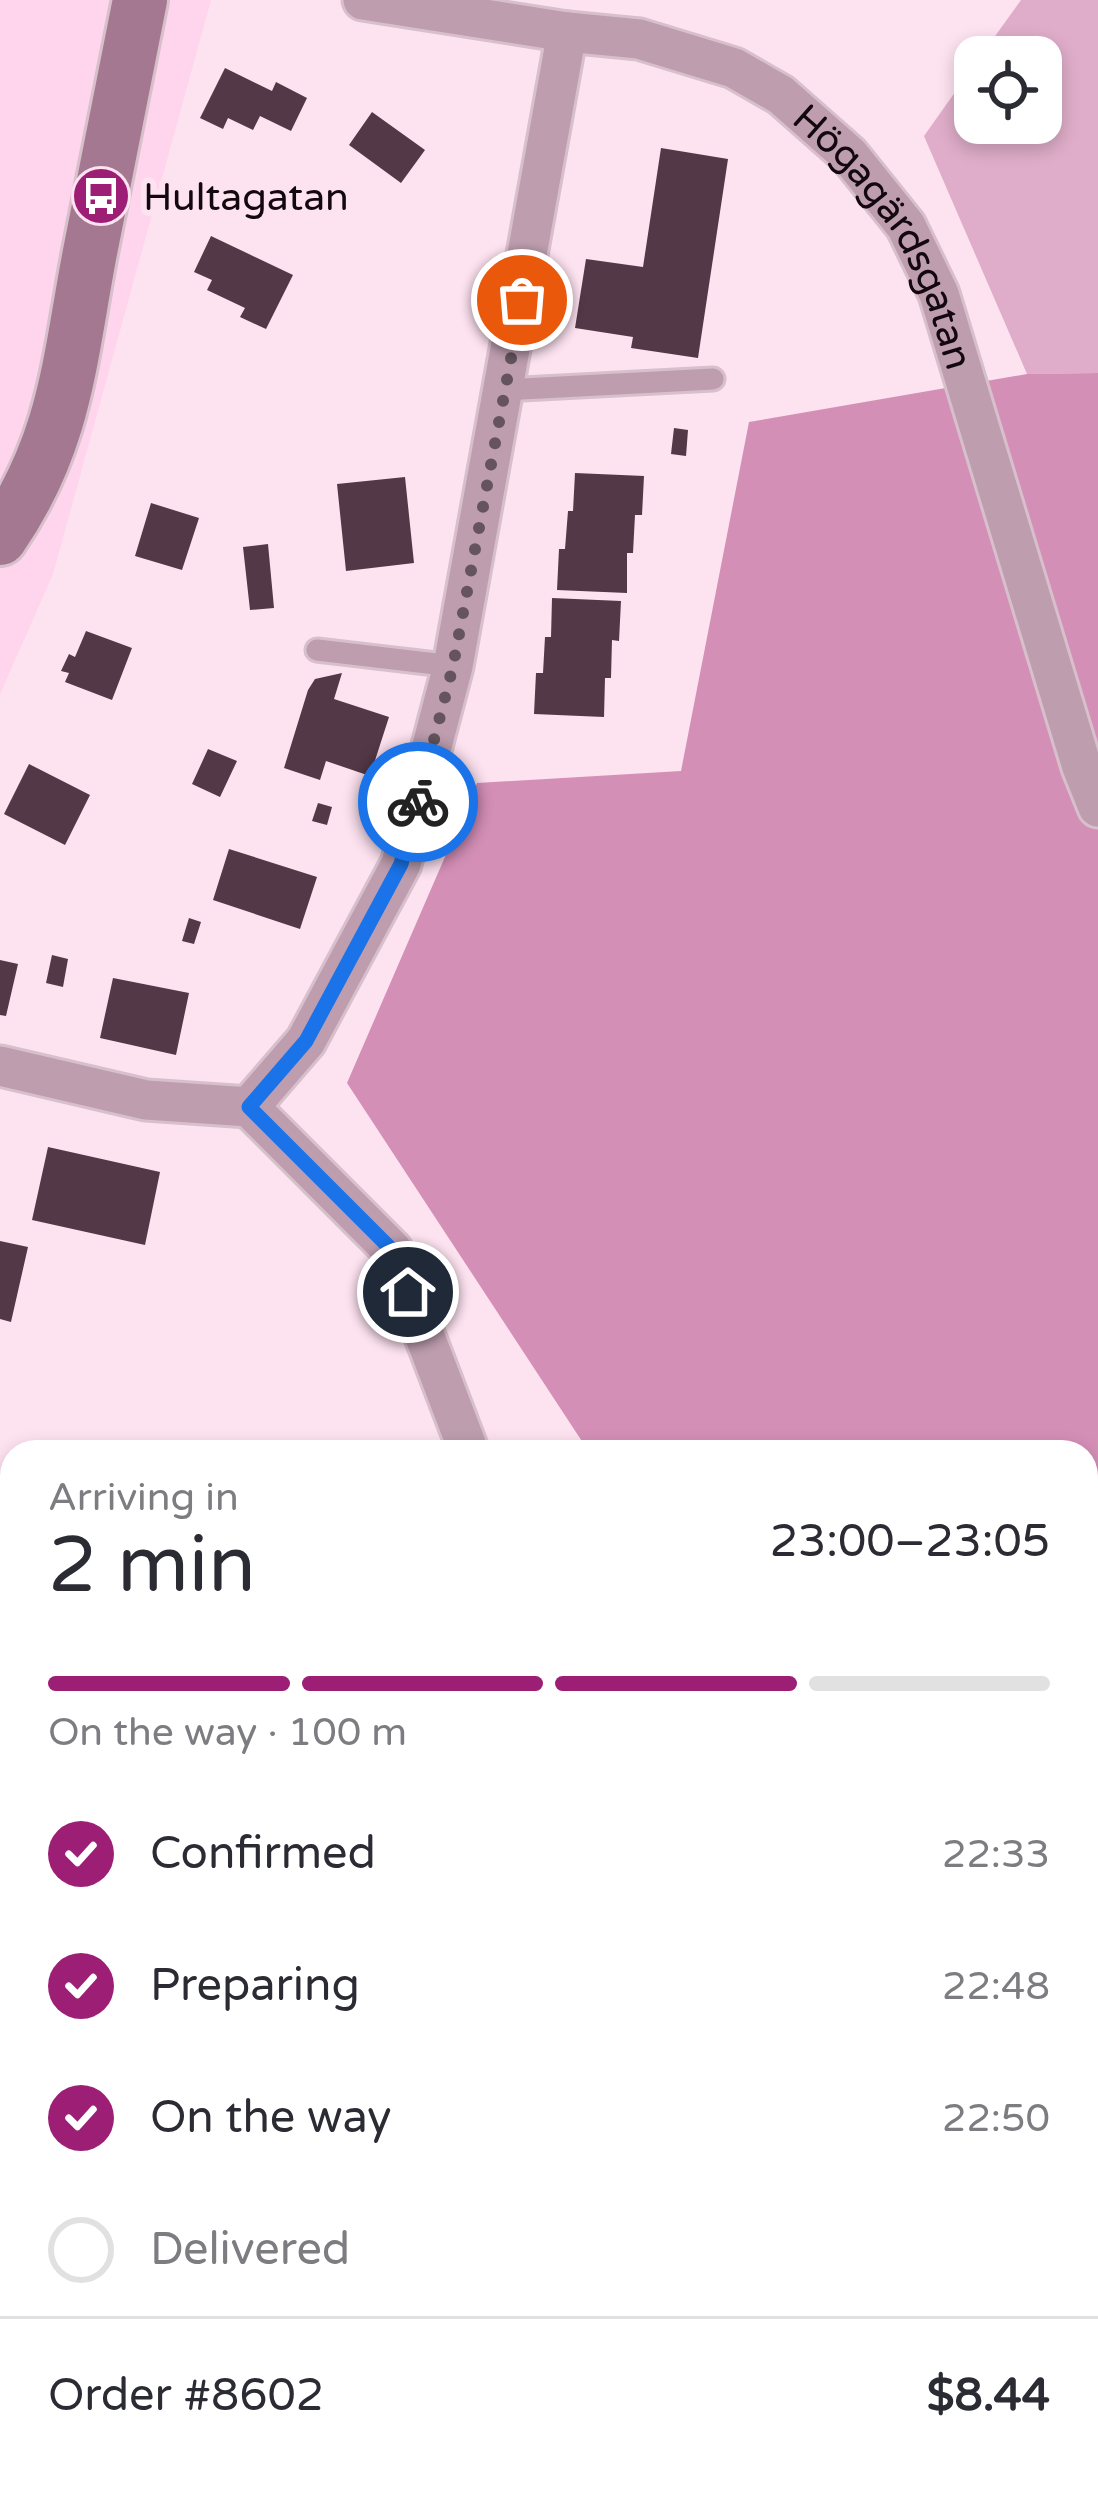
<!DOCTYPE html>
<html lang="en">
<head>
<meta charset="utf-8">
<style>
  body { margin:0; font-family:"Varela Round",sans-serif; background:#f2f2f3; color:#2b2b33; height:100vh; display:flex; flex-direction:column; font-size:45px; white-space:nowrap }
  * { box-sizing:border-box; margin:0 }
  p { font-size:39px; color:#7c7c81 }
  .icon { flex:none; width:66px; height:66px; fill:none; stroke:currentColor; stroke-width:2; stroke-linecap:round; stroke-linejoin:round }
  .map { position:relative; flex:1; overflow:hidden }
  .details { position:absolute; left:0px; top:1440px; width:1098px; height:1056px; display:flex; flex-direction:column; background:#fff; border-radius:36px 36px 0 0; box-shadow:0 6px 18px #0003 }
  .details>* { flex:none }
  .fabs { position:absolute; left:954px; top:36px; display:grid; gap:24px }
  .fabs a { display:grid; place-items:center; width:108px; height:108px; border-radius:24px; background:#fff; box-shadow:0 6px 18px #0003; font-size:60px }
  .pin { position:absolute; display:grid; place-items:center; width:102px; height:102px; color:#fff; margin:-51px; border:6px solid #fff; border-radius:50%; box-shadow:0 3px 12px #0007 }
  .courier { position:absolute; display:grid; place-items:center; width:120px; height:120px; margin:-60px; border:9px solid #1a73e8; border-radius:50%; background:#fff; color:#222; box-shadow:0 3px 15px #0007 }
  .head em { font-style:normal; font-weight:600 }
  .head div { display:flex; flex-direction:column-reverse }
  .head { display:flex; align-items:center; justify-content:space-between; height:204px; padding:0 48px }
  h1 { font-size:78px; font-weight:600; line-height:90px }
  .bar { display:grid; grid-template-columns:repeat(4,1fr); gap:18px 12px; align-content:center; height:144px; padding:0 48px }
  .bar i { height:15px; border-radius:9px; background:#e1e1e2 }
  .bar .selected { background:#9c1f75 }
  .bar p { grid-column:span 4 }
  .line { display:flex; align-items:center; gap:30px; padding:0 48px; border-top:3px solid #e1e1e2 }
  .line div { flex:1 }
  ol { padding:0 48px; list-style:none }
  li { display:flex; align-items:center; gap:36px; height:132px }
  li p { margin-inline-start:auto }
  li .icon { padding:12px; border-radius:50%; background:#9c1f75; color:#fff; stroke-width:4 }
  li:last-child { color:#7c7c81 }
  li i { width:66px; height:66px; border:6px solid #e1e1e2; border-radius:50% }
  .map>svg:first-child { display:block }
</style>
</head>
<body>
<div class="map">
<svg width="1098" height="2496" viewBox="0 0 1098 2496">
  <rect width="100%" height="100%" fill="#fde2f0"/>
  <path fill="#fed5ec" d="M0,0H211L53,574L0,694Z"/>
  <path fill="#dfadc9" d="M1021,0H1098V373L1027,374L924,136L975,64V123H1041V57H980Z"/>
  <path fill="#d48fb7" d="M1098,373V2496H359L360,2484H1086V1452H589L347,1083L477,783L681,771L749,422L1027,374Z"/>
  <path fill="#c683aa" d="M6,1894H12L13,2496H0V1902Z"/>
  <path fill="#533847" d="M225,68L272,91L276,82L307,98L291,131L260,116L253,130L228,118L223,129L200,118Z
    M372,112L425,150L401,183L349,145Z
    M661,148L728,159L698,358L631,348L633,337L575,328L586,259L643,267Z
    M211,236L293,275L266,329L240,317L245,308L207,290L212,280L194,272Z
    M674,428L688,430L686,456L671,454Z
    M575,473L644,476L642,515H635L633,553H627V593L557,590L559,549H565L568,511H573Z
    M405,477L414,563L346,571L337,484Z
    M151,503L199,518L182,570L135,556Z
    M268,544L274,608L250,610L243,547Z
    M552,598L621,601L619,641L612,640L611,678H605L604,717L534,714L536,673H543L545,637H551Z
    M86,631L132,648L112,700L65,682L69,673L61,671L69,654L75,657Z
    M342,673L334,699L389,717L370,776L326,761L320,780L284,768L308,690L315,679Z
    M208,749L237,761L220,797L192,784Z
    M29,764L90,795L65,845L4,814Z
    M318,803L332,807L327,825L312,821Z
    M229,849L317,877L300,929L213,900Z
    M189,918L201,922L194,944L182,941Z
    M52,955L68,959L63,987L46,983Z
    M0,960L18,964L6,1016L0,1015Z
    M113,978L189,993L176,1055L100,1038Z
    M48,1147L160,1172L145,1245L32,1220Z
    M0,1241L28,1247L11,1322L0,1319Z
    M0,1583L12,1588V1647L0,1641Z"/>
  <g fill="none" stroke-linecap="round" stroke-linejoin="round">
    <defs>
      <path id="lane" d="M505,390L713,379
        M317,650L453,666
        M0,1521L12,1527"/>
      <g id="street">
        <path id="s1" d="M363,0L567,32L639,39L734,68L781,95L849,155L906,226L939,294L1082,767L1098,807"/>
        <path d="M0,1066L146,1100L249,1107L392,1250L469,1452"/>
        <path d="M249,1107L306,1041L401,864L453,666L567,32"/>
      </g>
      <path id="secondary" d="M0,538C66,442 69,362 90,252C106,168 123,84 140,0"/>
    </defs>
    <use href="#lane" stroke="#d8bfcc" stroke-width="27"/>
    <use href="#street" stroke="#d8bfcc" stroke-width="45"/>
    <use href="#secondary" stroke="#d8bfcc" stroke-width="60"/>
    <use href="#lane" stroke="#bd9dae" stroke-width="21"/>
    <use href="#street" stroke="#bd9dae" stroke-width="39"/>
    <use href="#secondary" stroke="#a57891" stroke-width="54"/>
  </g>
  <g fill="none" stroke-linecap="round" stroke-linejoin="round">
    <path stroke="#65545d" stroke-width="12" stroke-dasharray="0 21.6" d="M418,802L453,666L522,300"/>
    <path stroke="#1a73e8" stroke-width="15" d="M408,1292L392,1250L249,1107L306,1041L401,864L418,802"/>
  </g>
  <defs>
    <symbol id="bus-disc" viewBox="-11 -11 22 22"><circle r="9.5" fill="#9c1f75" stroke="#fde2f0"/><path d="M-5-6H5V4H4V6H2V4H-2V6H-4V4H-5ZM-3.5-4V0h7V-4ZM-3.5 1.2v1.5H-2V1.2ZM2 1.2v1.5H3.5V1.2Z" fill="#fff"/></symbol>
  </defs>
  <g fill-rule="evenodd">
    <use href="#bus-disc" x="68" y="163" width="66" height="66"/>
  </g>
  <g text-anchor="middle" stroke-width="12" stroke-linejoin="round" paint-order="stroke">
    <g font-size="39" fill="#13080e" stroke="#fde2f0" text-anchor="start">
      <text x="143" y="210">Hultagatan</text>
    </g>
    <g font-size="39" fill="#13080e" stroke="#fde2f0">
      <text dy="14" stroke="none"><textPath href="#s1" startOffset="612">Högagärdsgatan</textPath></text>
    </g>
  </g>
</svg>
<div class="fabs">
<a><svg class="icon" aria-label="locate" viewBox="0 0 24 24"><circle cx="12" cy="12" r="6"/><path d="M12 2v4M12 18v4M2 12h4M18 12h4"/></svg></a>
</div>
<div class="pin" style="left:522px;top:300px;background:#ea580c"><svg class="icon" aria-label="bag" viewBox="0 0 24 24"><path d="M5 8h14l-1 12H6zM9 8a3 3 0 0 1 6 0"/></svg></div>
<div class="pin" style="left:408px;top:1292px;background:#1f2937"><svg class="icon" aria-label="home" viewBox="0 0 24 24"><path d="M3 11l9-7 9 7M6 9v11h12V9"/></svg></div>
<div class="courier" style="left:418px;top:802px"><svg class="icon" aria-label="bike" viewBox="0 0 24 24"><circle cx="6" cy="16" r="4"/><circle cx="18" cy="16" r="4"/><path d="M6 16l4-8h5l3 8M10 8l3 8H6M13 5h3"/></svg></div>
<section class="details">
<div class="head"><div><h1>2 min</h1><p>Arriving in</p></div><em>23:00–23:05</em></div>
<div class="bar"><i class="selected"></i><i class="selected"></i><i class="selected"></i><i></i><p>On the way · 100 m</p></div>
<ol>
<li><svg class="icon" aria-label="check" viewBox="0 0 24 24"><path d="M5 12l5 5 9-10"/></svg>Confirmed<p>22:33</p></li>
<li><svg class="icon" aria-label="check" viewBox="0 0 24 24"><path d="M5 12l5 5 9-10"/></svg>Preparing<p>22:48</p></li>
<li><svg class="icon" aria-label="check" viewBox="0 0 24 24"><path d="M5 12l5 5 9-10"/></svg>On the way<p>22:50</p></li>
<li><i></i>Delivered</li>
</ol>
<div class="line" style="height:156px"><div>Order #8602</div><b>$8.44</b></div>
</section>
</div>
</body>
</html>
